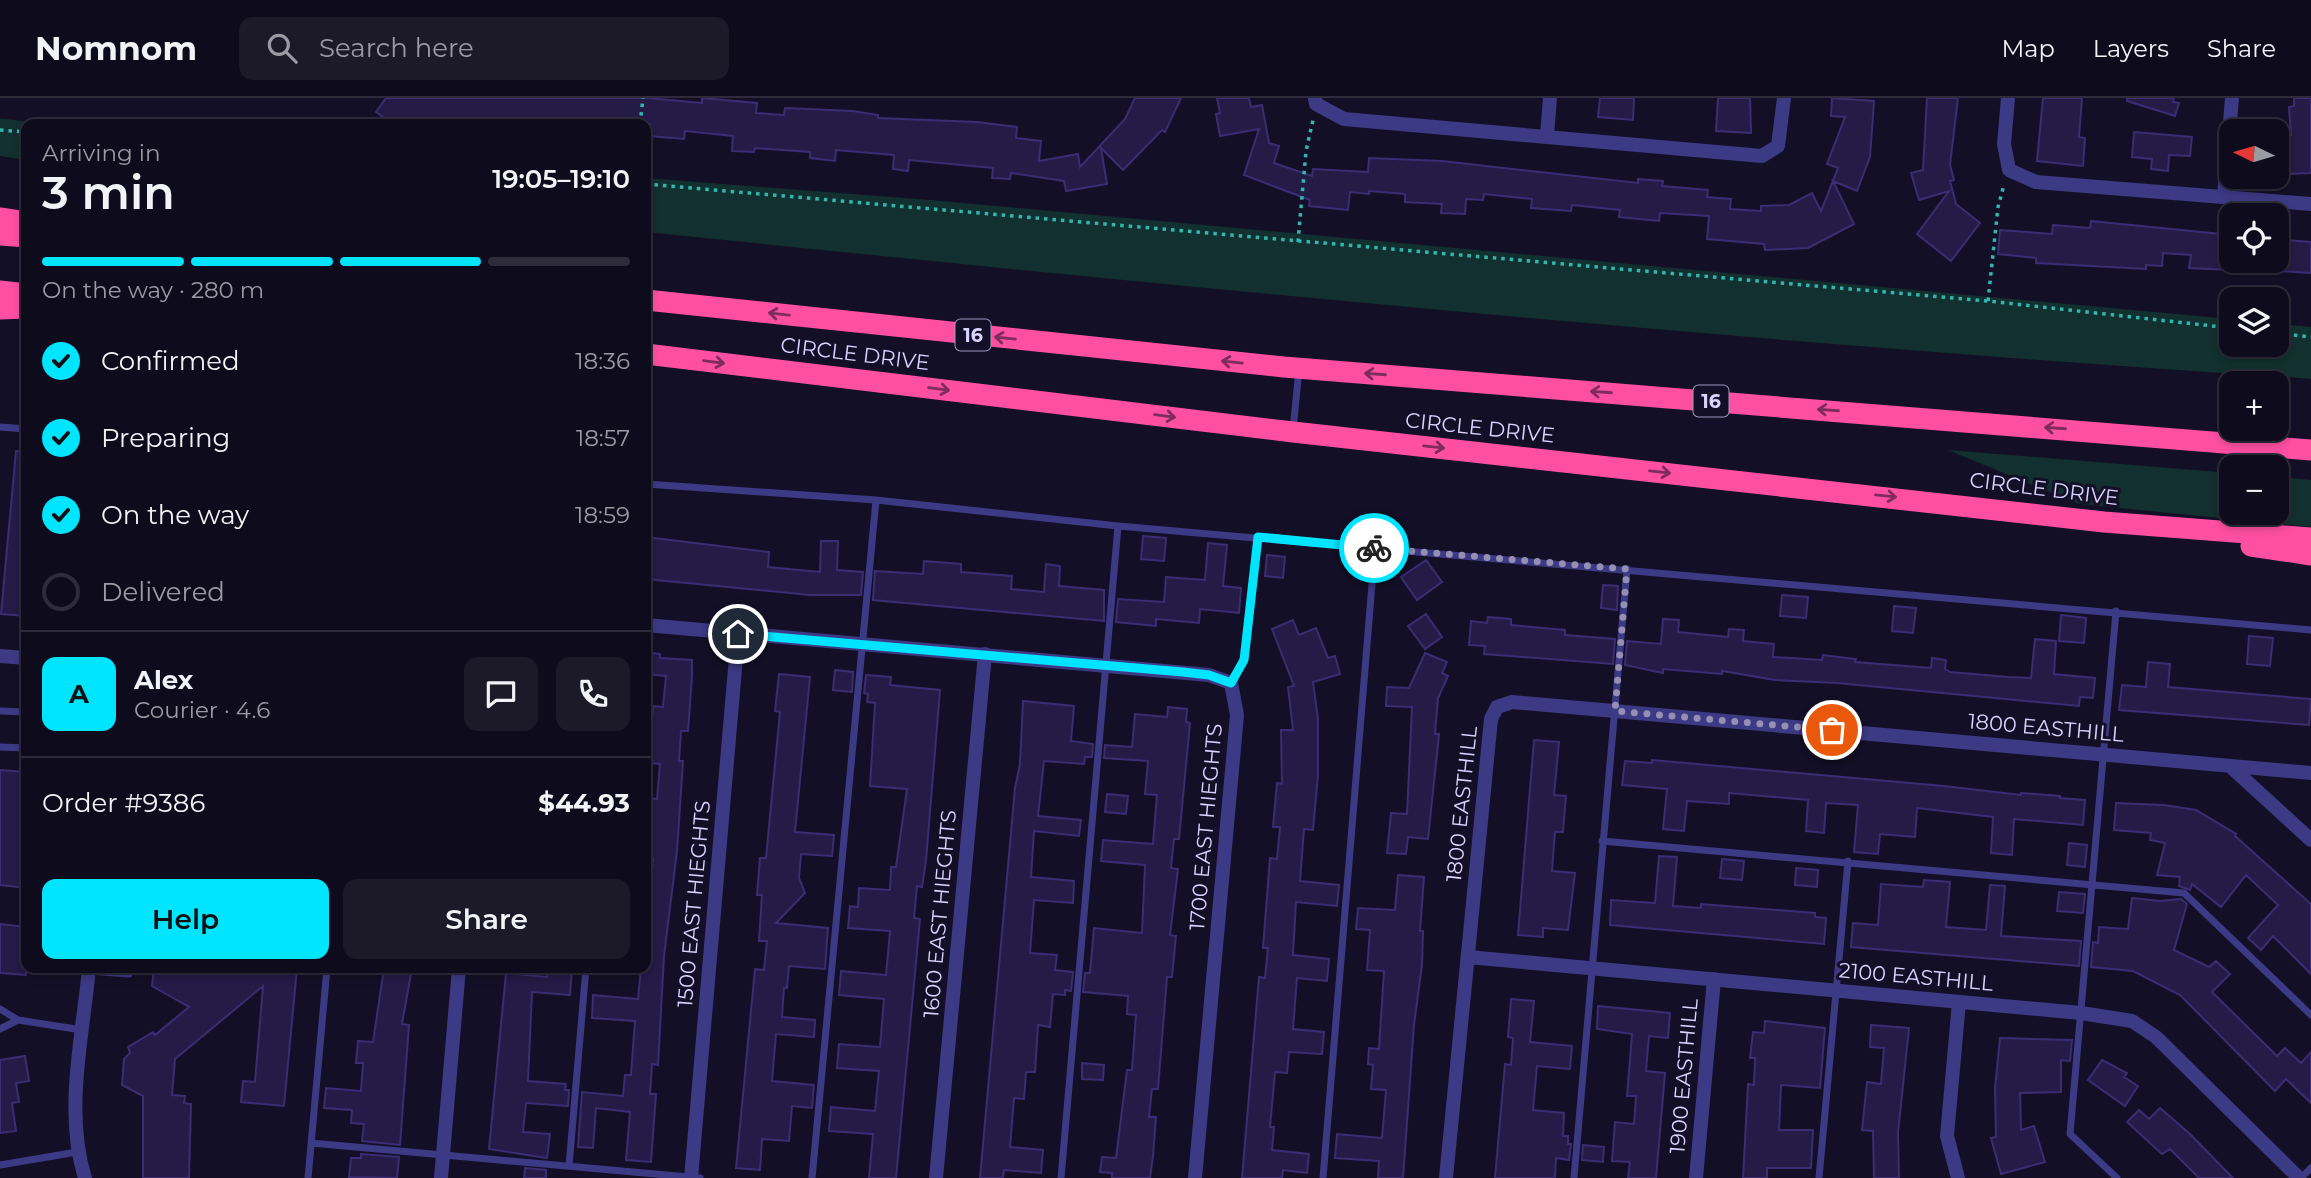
<!DOCTYPE html>
<html lang="en">
<head>
<meta charset="utf-8">
<style>
  body { margin:0; font-family:Montserrat,sans-serif; background:#1c1929; color:#f1f3f6; height:100vh; display:flex; flex-direction:column; font-size:26px; white-space:nowrap }
  * { box-sizing:border-box; margin:0 }
  p { font-size:23px; color:#9b9ba3 }
  .icon { flex:none; width:38px; height:38px; fill:none; stroke:currentColor; stroke-width:2; stroke-linecap:round; stroke-linejoin:round }
  .map { position:relative; flex:1; overflow:hidden }
  .side { position:absolute; left:21px; top:21px; width:630px; height:854px; display:flex; flex-direction:column; background:#0e0b1c; border-radius:14px; box-shadow:0 4px 10px #0003,0 0 0 2px #2e2b3b }
  .side>* { flex:none }
  .needle { width:46px; rotate:275deg }
  .tools { position:absolute; left:2219px; top:21px; display:grid; gap:14px }
  .tools a { display:grid; place-items:center; width:70px; height:70px; border-radius:14px; background:#0e0b1c; box-shadow:0 4px 10px #0003,0 0 0 2px #2e2b3b; font-size:35px }
  .pin { position:absolute; display:grid; place-items:center; width:60px; height:60px; color:#fff; margin:-30px; border:4px solid #fff; border-radius:50%; box-shadow:0 2px 7px #0007 }
  .courier { position:absolute; display:grid; place-items:center; width:70px; height:70px; margin:-35px; border:5px solid #00e5ff; border-radius:50%; background:#fff; color:#222; box-shadow:0 2px 9px #0007 }
  .headline em { font-style:normal; font-weight:600 }
  .headline div { display:flex; flex-direction:column-reverse }
  .headline { display:flex; align-items:center; justify-content:space-between; height:119px; padding:0 21px }
  h1 { font-size:46px; font-weight:600; line-height:52px }
  .bar { display:grid; grid-template-columns:repeat(4,1fr); gap:10px 7px; align-content:center; height:84px; padding:0 21px }
  .bar i { height:9px; border-radius:5px; background:#2e2b3b }
  .bar .selected { background:#00e5ff }
  .bar p { grid-column:span 4 }
  .line { display:flex; align-items:center; gap:18px; padding:0 21px; border-top:2px solid #2e2b3b }
  .line div { flex:1 }
  .round { display:grid; place-items:center; flex:none; width:74px; height:74px; border-radius:14px; background:#1c1929 }
  ol { padding:0 21px; list-style:none }
  li { display:flex; align-items:center; gap:21px; height:77px }
  li p { margin-inline-start:auto }
  li .icon { padding:7px; border-radius:50%; background:#00e5ff; color:#111; stroke-width:4 }
  li:last-child { color:#9b9ba3 }
  li i { width:38px; height:38px; border:4px solid #2e2b3b; border-radius:50% }
  .primary-button { display:flex; gap:14px; margin-top:auto; padding:14px 21px }
  .primary-button a { flex:1; height:80px; border-radius:14px; background:#00e5ff; color:#111; font-size:28px; font-weight:600; line-height:80px; text-align:center }
  .primary-button a+a { background:#1c1929; color:#f1f3f6 }
  header { display:flex; align-items:center; gap:42px; box-sizing:border-box; height:98px; padding:0 35px; background:#0e0b1c; border-bottom:2px solid #2e2b3b }
  header strong { font-size:33px }
  nav { display:flex; gap:38px; margin-inline-start:auto; font-size:24px }
  .search { width:490px; height:63px; background:#1c1929; display:flex; align-items:center; gap:18px; box-sizing:border-box; padding:0 24px; border-radius:14px; color:#9b9ba3; font-size:26px }
  .map>svg:first-child { display:block }
</style>
</head>
<body>
<header>
<strong>Nomnom</strong>
<div class="search"><svg class="icon" aria-label="search" viewBox="0 0 24 24"><circle cx="10" cy="10" r="6"/><path d="M15 15l6 6"/></svg>Search here</div>
<nav><a>Map</a><a>Layers</a><a>Share</a></nav>
</header>
<div class="map">
<svg width="2311" height="1080" viewBox="0 0 2311 1080">
  <rect width="100%" height="100%" fill="#130f26"/>
  <path fill="#12302f" d="M0,21H5L50,26H26V62L0,58Z
    M646,80L930,102L2231,221V247H2277V226L2311,229V281C1755,245 1200,191 646,134Z
    M1948,352L2231,375V415H2277V379L2311,382V429L2079,406Z"/>
  <path fill="#241b47" stroke="#3b2d73" stroke-width="2" d="M386,0H648L702,5V0L757,5L756,15L784,17L785,10L853,13L878,17V20L977,24L1017,29L1016,40L1041,43L1039,63L1078,56L1080,69L1125,21L1135,0H1181L1165,34L1162,32L1123,72L1101,50L1107,86L1066,93L1064,83L1011,75L1010,81L992,80L993,70L909,62L908,73L893,71L894,57L836,52L835,63L810,60V54L755,50L754,54L732,53L733,38L685,33L684,41L649,38L650,26H557L507,20V26H393L376,14Z
    M1217,0H1249L1251,9L1262,7L1269,45L1279,48L1274,65L1312,78L1313,71L1368,74L1369,60L1442,63L1638,85V81L1663,83L1662,88L1708,92L1707,99L1731,101L1730,111L1761,113V108L1789,107L1812,95L1821,113L1838,70L1827,66L1845,19L1831,18L1832,0L1874,3L1870,59L1857,93L1833,83L1854,126L1808,150L1765,152L1764,146L1707,141L1709,118L1660,115L1659,123L1619,119L1620,112L1572,107L1571,113L1531,110L1532,101L1484,96L1483,102L1466,101L1465,116L1441,115L1442,106L1405,104V96L1369,93V96L1350,94L1348,112L1309,108L1310,102L1244,77L1259,31L1220,38L1216,16L1220,15Z
    M1600,0H1634L1633,22L1598,19Z
    M1718,0H1750L1751,35L1716,33Z
    M1927,0H1958L1950,67L1954,82L1950,83L1956,106L1980,125L1951,163L1917,136L1949,93L1919,102L1911,75L1923,72Z
    M2043,0H2082L2079,39L2085,40L2083,68L2037,63Z
    M2127,0H2174L2173,4L2179,5L2175,18L2127,3Z
    M2294,0H2311V75L2287,76L2286,64H2277V38L2291,37L2289,9L2294,8Z
    M2134,34L2192,39L2190,58L2169,57L2168,73L2151,71L2152,61L2132,59Z
    M2091,123L2231,137V172L2189,170L2191,157L2163,155L2162,168L2146,167V171L2036,165V160L1998,156L2000,132L2052,136L2053,127L2090,130Z
    M2285,142L2311,144V175L2277,173V146H2284Z
    M16,353L26,354V518L1,516Z
    M1143,438L1166,440L1164,463L1141,461Z
    M646,439L769,454L768,469L820,474L821,443H838L837,472L863,474L861,497H810L646,481Z
    M1208,445L1227,447L1223,488L1241,490L1239,515L1200,511L1199,525L1156,521V528L1116,524L1118,501L1164,504L1166,479L1205,482Z
    M1267,457L1285,459L1283,480L1265,478Z
    M1426,462L1442,484L1417,502L1401,479Z
    M924,463L961,466V474L1012,478L1011,491L1044,494L1046,466L1060,468L1059,488L1104,492V523L873,502L875,473L923,476Z
    M1603,487L1618,488L1617,512L1601,510Z
    M1782,497L1808,499L1806,520L1780,518Z
    M1894,508L1916,510L1913,535L1892,533Z
    M1426,516L1442,539L1425,551L1408,528Z
    M2061,517L2086,520L2084,545L2059,543Z
    M1488,519L1511,521V527L1565,532V537L1615,541L1613,566L1484,556L1485,548L1469,547L1471,523L1487,525Z
    M1663,521L1679,522L1678,534L1728,539L1729,531L1744,532L1743,543L1774,546L1773,559L1822,562L1823,557L1856,561L1855,564L1931,570L1932,560L1946,562L1945,571L1950,574L2008,579L2031,580L2035,541L2056,543L2054,576L2095,580L2093,600L2080,599L2079,608L1837,585L1775,582L1722,573V576L1663,571V575L1625,567L1627,543L1661,546Z
    M1293,522L1299,537L1316,530L1328,560L1335,558L1340,576L1313,584L1318,621V677L1313,732L1304,731L1300,783L1339,787L1337,808L1296,804L1293,857L1329,861L1327,883L1297,880L1293,931L1324,934L1322,956L1289,954L1287,975L1275,974L1270,1029H1274L1272,1052L1309,1056L1307,1075L1283,1072L1282,1080H1242L1259,879L1265,880L1268,850H1263L1270,760L1277,761L1280,729H1273L1277,685L1282,686L1281,632H1293L1288,589L1294,588L1272,531Z
    M2249,538L2273,540L2270,568L2247,566Z
    M646,554L660,556V560L692,562V578L688,633H681L679,663H683L677,753L664,858L658,967L652,966L650,996H656L651,1064L626,1062L630,1014L596,1010L593,1050L578,1049L582,994L623,998L625,977H631L635,923L592,920L593,897L638,901L641,870H646V797L650,798L653,760L646,759V700L657,701L660,666L649,665L653,608L663,609L666,578L646,576Z
    M1425,555L1447,564L1442,575L1448,578L1438,600L1435,636H1439L1437,656L1428,741L1408,739L1406,756L1387,755L1391,715L1407,716L1412,609L1386,608L1387,589L1409,590Z
    M2148,564L2170,566L2168,589L2311,601L2309,627L2119,612L2122,587L2146,589Z
    M835,572L853,574L852,594L833,592Z
    M779,576L810,579L795,734L834,737L832,758L801,756L799,780L805,795L776,825L828,830L825,871L789,868L787,890H784L782,919L815,922L814,939L776,936L772,983L814,987L812,1010L792,1008L789,1043L762,1041L760,1072L736,1070L755,871L764,872L767,843H759L762,797H757L760,760H766L780,614L775,613Z
    M866,577L891,579L890,587L940,592L926,763L922,789L917,788L914,820L920,821L896,1080H869L873,1036L829,1033L831,1009L875,1013L879,973L837,970L839,946L880,949L884,901L839,897L841,873L886,877L890,833L848,830L850,808L858,809L859,790L890,792L891,769H896L907,691L870,688L875,605L867,604L868,596L864,595Z
    M1023,603L1074,608L1071,643L1093,646L1092,659H1085L1084,666L1044,663L1038,718L1081,722L1079,738L1034,733L1031,779L1074,783L1073,805L1034,802L1030,855L1057,857L1055,872L1073,874L1071,893L1065,892V897L1053,896L1050,929L1038,927L1035,974H1026L1024,1001L1014,1000L1010,1049L1043,1052L1041,1075L1004,1072L1003,1080H980L1015,690L1020,666Z
    M1168,609L1187,611L1186,624L1190,625L1179,741H1174L1171,770L1178,771L1170,837L1176,838L1172,879H1167L1158,991H1152L1149,1019H1156L1153,1058L1150,1080H1112V1075L1100,1074L1102,1059L1116,1060L1127,972H1132L1136,917L1127,916L1128,898L1083,894L1085,875H1090L1094,830L1142,835L1145,767L1101,763L1103,742L1153,746L1157,697L1145,696L1148,663L1104,660L1105,647L1132,649L1135,616L1167,619Z
    M1534,642L1559,644L1554,697L1566,698L1563,734H1555L1552,773L1575,775L1568,832L1543,830V839L1518,837Z
    M1652,662L1944,688L2021,697V695L2060,698V700L2085,702L2083,727L2014,721L2012,757L1991,755L1993,719L1917,710L1915,739L1880,736L1878,756L1854,754L1858,707L1826,705L1824,735L1806,733L1808,702L1729,695V706L1687,703L1684,733L1663,731L1667,691L1622,687L1625,663L1652,665Z
    M0,672L26,674V790L0,787Z
    M1107,696L1128,698L1126,716L1105,714Z
    M2116,705L2164,707L2196,712L2236,736L2235,738L2311,806V876L2273,838L2261,852L2248,840L2278,807L2246,777L2221,809L2192,786L2190,792L2179,788L2180,779L2157,777L2165,745L2150,742L2151,735L2114,732Z
    M2069,745L2087,747L2085,769L2067,767Z
    M1659,758L1677,759L1673,808L1701,810V806L1815,815V819L1826,820L1824,846L1610,827L1611,802L1655,805Z
    M1722,761L1744,763L1742,782L1720,780Z
    M1796,770L1818,772L1817,789L1795,787Z
    M1398,777L1424,779L1420,833H1423L1422,867L1414,927L1403,1080H1378L1379,1063L1335,1060L1337,1036L1382,1040L1386,992L1371,991L1373,967L1368,966L1369,950L1379,951L1384,873L1367,872L1370,832L1356,831L1358,810L1395,812Z
    M1924,782L1950,784L1946,829L1986,832L1990,787L2005,788L2001,838L2081,843L2079,868L1851,849L1853,825L1878,827L1881,786L1923,789Z
    M2059,794L2085,796L2083,815L2057,813Z
    M2132,800L2160,803L2181,801L2187,806L2174,852L2209,869L2216,863L2230,876L2212,894L2277,958L2285,950L2301,965L2311,954V1005L2286,981L2275,993L2180,897L2133,873L2091,869L2093,844L2098,845L2099,829L2128,831Z
    M0,826L26,829V877L0,875Z
    M154,870H297L284,1008L241,1004L243,983L255,984L263,888L175,961L172,997L185,998L184,1005L191,1006L189,1080H143V998L122,987L124,961L130,955L128,949L153,934L155,937L189,909L152,888Z
    M384,870H412L402,926L409,927L400,1047L362,1043L364,1026L351,1025L352,1012L324,1010L326,990L361,993L363,965H356L358,943L373,944Z
    M549,870H572L570,897L532,894L528,983L566,986L565,992H569L568,1008L526,1005L523,1034L550,1036L547,1060L489,1051L506,875L547,879Z
    M1511,901L1534,903L1530,944L1572,948L1570,971L1537,968L1533,1012L1564,1015L1563,1038H1568V1046H1571L1569,1062L1556,1060L1555,1080H1495L1505,966L1511,967L1513,940L1508,939Z
    M1598,908L1670,915L1668,940L1649,938L1646,973L1665,975L1656,1080H1628L1630,1064L1612,1063L1615,1024L1634,1026L1636,998H1627L1632,936L1597,931Z
    M1765,923L1825,930L1820,990L1781,987L1779,1032H1813L1811,1070H1767V1080H1743L1748,986L1754,987L1755,960H1750L1753,934L1764,935Z
    M1871,927L1909,930L1898,1035L1899,1080H1874L1873,1033L1862,1032L1867,984L1881,986L1884,950L1870,949Z
    M2000,940L2072,942L2070,963L2061,962V994L2020,995L2021,1032L2034,1028L2045,1064L2001,1076L1991,1040L1996,1039L1995,990Z
    M25,958L29,983L16,985L19,1004L12,1005L16,1033L0,1035V962Z
    M2102,962L2127,975L2124,979L2138,988L2125,1008L2088,982Z
    M1082,965L1104,967L1103,982L1082,981Z
    M2160,1010L2190,1036L2233,1080H2199L2170,1051L2162,1056L2127,1024L2139,1012L2149,1021Z
    M1583,1047L1604,1049L1603,1064L1582,1062Z
    M361,1056L399,1059L397,1080L349,1079L351,1060H361Z
    M525,1070L546,1072V1080H524Z"/>
  <g fill="none" stroke-linecap="round" stroke-linejoin="round">
    <path stroke="#2fb8b0" stroke-width="3.5" stroke-dasharray="3.5 5" stroke-linecap="butt" d="M640,26L643,0
      M0,32L26,34
      M646,86L1988,203L2231,230
      M1298,144L1306,53L1313,22
      M1988,203L1998,109L2004,87
      M2277,235L2311,239"/>
    <path stroke="#3d3a85" stroke-width="7" d="M0,329L26,331
      M1293,332L1299,271
      M646,386L876,402L1118,428L2311,532
      M2116,513L2070,1036L2117,1080
      M1231,585L1244,562L1258,439
      M0,613L26,614
      M0,649L26,650
      M1602,743L2184,795L2311,917
      M89,873L129,876V870
      M0,911L18,922L82,932
      M0,931L18,922
      M311,1045L700,1080
      M0,1067L77,1054
      M569,1068L586,870
      M308,1080L327,870
      M812,1080L876,402
      M1061,1080L1118,428
      M1323,1080L1375,450
      M1574,1080L1627,471
      M1819,1080L1848,763
      M2301,1080L2311,1070"/>
    <path stroke="#3d3a85" stroke-width="14" d="M1315,0L1316,6L1344,21L1762,58L1778,48L1784,0
      M2008,0L2004,46L2009,72L2036,84L2311,106
      M1547,37L1550,0
      M2224,98L2232,0
      M646,527L1209,577L1231,585L1237,617L1195,1080
      M0,558L26,560
      M2230,668L2311,742
      M1468,859L2081,915L2132,923L2156,939L2299,1080
      M85,1080C64,1014 83,937 89,870
      M441,1080L459,870
      M691,1080L738,536
      M936,1080L985,556
      M1446,1080L1491,621L1497,609L1512,604L2311,675
      M1696,1080L1714,881
      M1958,1080L1947,1038L1959,904"/>
    <path stroke="#ff4fa3" stroke-width="21" d="M0,120L26,124
      M0,137L26,139
      M0,193L26,196
      M646,202L1284,269L2311,352
      M0,211L26,210
      M646,256L1293,334L2104,424L2311,440
      M2251,448L2311,457"/>
  </g>
  <defs><path id="oneway-shaft" d="M-6 0H5M1.5-3L5.5 0L1.5 3" fill="none" stroke-width="1.6" stroke-linecap="round" stroke-linejoin="round" transform="scale(1.75)"/></defs>
  <g stroke="#7d2c5e">
    <use href="#oneway-shaft" transform="translate(779 216) rotate(-174)"/>
    <use href="#oneway-shaft" transform="translate(1005 240) rotate(-174)"/>
    <use href="#oneway-shaft" transform="translate(714 264) rotate(7)"/>
    <use href="#oneway-shaft" transform="translate(1232 264) rotate(-174)"/>
    <use href="#oneway-shaft" transform="translate(1375 276) rotate(-176)"/>
    <use href="#oneway-shaft" transform="translate(939 291) rotate(7)"/>
    <use href="#oneway-shaft" transform="translate(1601 294) rotate(-176)"/>
    <use href="#oneway-shaft" transform="translate(1828 312) rotate(-176)"/>
    <use href="#oneway-shaft" transform="translate(1165 318) rotate(7)"/>
    <use href="#oneway-shaft" transform="translate(2055 330) rotate(-176)"/>
    <use href="#oneway-shaft" transform="translate(1434 349) rotate(6)"/>
    <use href="#oneway-shaft" transform="translate(1660 374) rotate(6)"/>
    <use href="#oneway-shaft" transform="translate(1886 398) rotate(6)"/>
  </g>
  <g fill="none" stroke-linecap="round" stroke-linejoin="round">
    <path stroke="#948fb3" stroke-width="7" stroke-dasharray="0 12.6" d="M1374,450L1627,471L1615,613L1832,632"/>
    <path stroke="#00e5ff" stroke-width="9" d="M738,536L1183,574L1209,577L1231,585L1244,562L1258,439L1374,450"/>
  </g>
  <g text-anchor="middle" stroke-width="6" stroke-linejoin="round" paint-order="stroke">
    <g fill="#130f26" stroke="#9e99be" stroke-width="2">
      <rect x="955.5" y="221.5" width="35" height="31" rx="5"/>
      <rect x="1693.5" y="287.5" width="35" height="31" rx="5"/>
    </g>
    <g font-size="19" font-weight="bold" fill="#d9d4ff">
      <text x="973" y="244">16</text>
      <text x="1711" y="310">16</text>
    </g>
    <g font-size="21" fill="#d9d4ff" stroke="#130f26">
      <text transform="translate(855 256) rotate(7)" y="7">CIRCLE DRIVE</text>
      <text transform="translate(1480 330) rotate(6)" y="7">CIRCLE DRIVE</text>
      <text transform="translate(2044 391) rotate(7)" y="7">CIRCLE DRIVE</text>
      <text transform="translate(2046 630) rotate(5)" y="7">1800 EASTHILL</text>
      <text transform="translate(1462 706) rotate(-84)" y="7">1800 EASTHILL</text>
      <text transform="translate(1206 729) rotate(-85)" y="7">1700 EAST HIEGHTS</text>
      <text transform="translate(694 806) rotate(-85)" y="7">1500 EAST HIEGHTS</text>
      <text transform="translate(940 816) rotate(-85)" y="7">1600 EAST HIEGHTS</text>
      <text transform="translate(1916 879) rotate(5)" y="7">2100 EASTHILL</text>
      <text transform="translate(1684 978) rotate(-85)" y="7">1900 EASTHILL</text>
    </g>
  </g>
</svg>
<div class="tools">
<a><svg class="needle" viewBox="-14 -14 28 28"><path d="M0-13l5 13h-10z" fill="#e53935"/><path d="M0 13l5-13h-10z" fill="#9b9ba3"/></svg></a>
<a><svg class="icon" aria-label="locate" viewBox="0 0 24 24"><circle cx="12" cy="12" r="6"/><path d="M12 2v4M12 18v4M2 12h4M18 12h4"/></svg></a>
<a><svg class="icon" aria-label="layers" viewBox="0 0 24 24"><path d="M12 4l9 5-9 5-9-5zM3 14l9 5 9-5"/></svg></a>
<a>+</a>
<a>−</a>
</div>
<div class="pin" style="left:1832px;top:632px;background:#ea580c"><svg class="icon" aria-label="bag" viewBox="0 0 24 24"><path d="M5 8h14l-1 12H6zM9 8a3 3 0 0 1 6 0"/></svg></div>
<div class="pin" style="left:738px;top:536px;background:#1f2937"><svg class="icon" aria-label="home" viewBox="0 0 24 24"><path d="M3 11l9-7 9 7M6 9v11h12V9"/></svg></div>
<div class="courier" style="left:1374px;top:450px"><svg class="icon" aria-label="bike" viewBox="0 0 24 24"><circle cx="6" cy="16" r="4"/><circle cx="18" cy="16" r="4"/><path d="M6 16l4-8h5l3 8M10 8l3 8H6M13 5h3"/></svg></div>
<section class="side">
<div class="headline"><div><h1>3 min</h1><p>Arriving in</p></div><em>19:05–19:10</em></div>
<div class="bar"><i class="selected"></i><i class="selected"></i><i class="selected"></i><i></i><p>On the way · 280 m</p></div>
<ol>
<li><svg class="icon" aria-label="check" viewBox="0 0 24 24"><path d="M5 12l5 5 9-10"/></svg>Confirmed<p>18:36</p></li>
<li><svg class="icon" aria-label="check" viewBox="0 0 24 24"><path d="M5 12l5 5 9-10"/></svg>Preparing<p>18:57</p></li>
<li><svg class="icon" aria-label="check" viewBox="0 0 24 24"><path d="M5 12l5 5 9-10"/></svg>On the way<p>18:59</p></li>
<li><i></i>Delivered</li>
</ol>
<div class="line" style="height:126px"><b class="round" style="background:#00e5ff;color:#111">A</b><div><b>Alex</b><p>Courier · 4.6</p></div><a class="round"><svg class="icon" aria-label="chat" viewBox="0 0 24 24"><path d="M4 5h16v11H9l-5 4z"/></svg></a><a class="round"><svg class="icon" aria-label="phone" viewBox="0 0 24 24"><path d="M5 4h4l2 5-3 2q2 4 5 5l2-3 5 2v4C11 20 4 13 5 4z"/></svg></a></div>
<div class="line" style="height:91px"><div>Order #9386</div><b>$44.93</b></div>
<div class="primary-button"><a>Help</a><a>Share</a></div>
</section>
</div>
</body>
</html>
